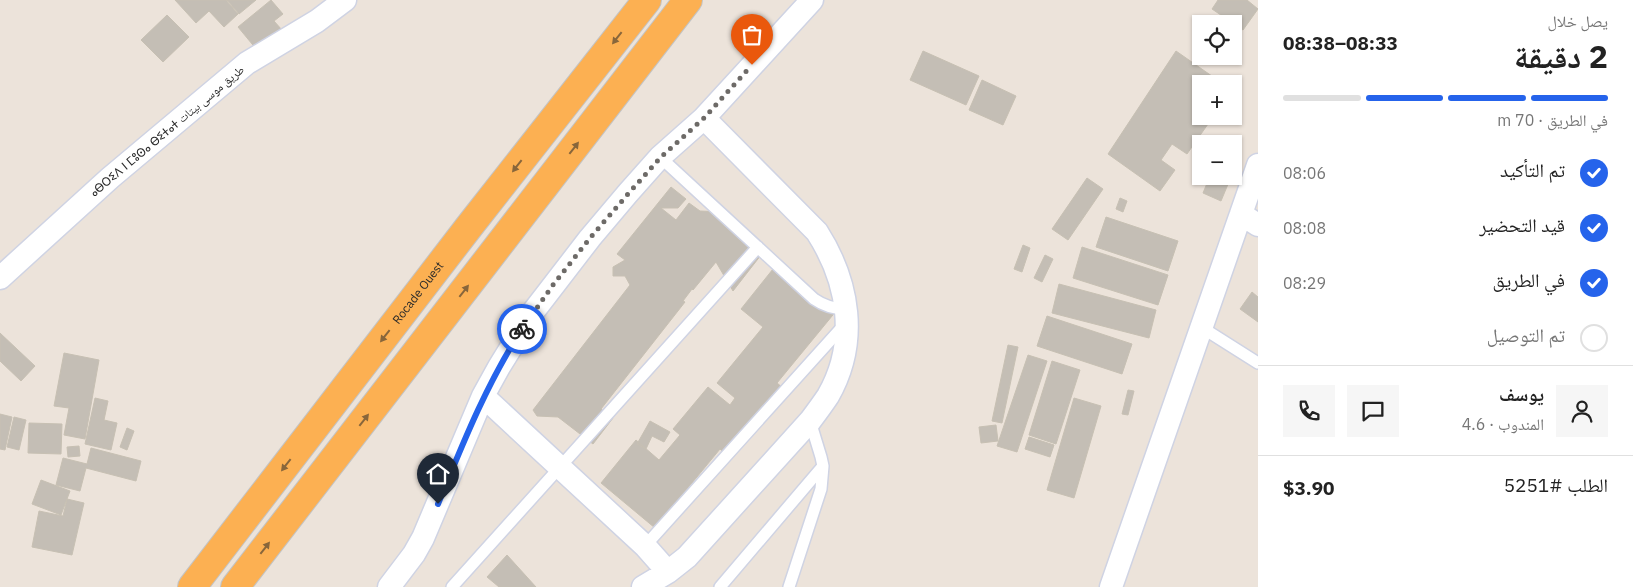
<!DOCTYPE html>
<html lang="ar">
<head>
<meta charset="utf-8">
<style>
  body { margin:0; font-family:"IBM Plex Sans","Noto Naskh Arabic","Noto Sans Tifinagh",sans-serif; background:#f6f6f6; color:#222; direction:rtl; height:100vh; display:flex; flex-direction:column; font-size:19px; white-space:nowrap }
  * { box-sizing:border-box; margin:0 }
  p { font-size:16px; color:#767676 }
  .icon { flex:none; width:28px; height:28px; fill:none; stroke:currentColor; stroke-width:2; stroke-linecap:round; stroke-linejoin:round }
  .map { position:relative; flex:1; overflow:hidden; direction:ltr }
  .drawer { display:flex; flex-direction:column; background:#fff; width:375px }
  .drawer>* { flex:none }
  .tools { position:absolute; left:1192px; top:15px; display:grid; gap:10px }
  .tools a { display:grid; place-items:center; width:50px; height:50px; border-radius:0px; background:#fff; box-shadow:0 1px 4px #0004; font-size:25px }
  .pin { position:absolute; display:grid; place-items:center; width:42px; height:42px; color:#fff; margin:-51px -21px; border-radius:50% 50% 50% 0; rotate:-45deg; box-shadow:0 0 5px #0007 }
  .pin .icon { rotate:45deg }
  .courier { position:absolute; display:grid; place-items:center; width:50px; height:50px; margin:-25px; border:4px solid #2563eb; border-radius:50%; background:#fff; color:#222; box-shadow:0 1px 6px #0007 }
  .overview em { font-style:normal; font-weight:700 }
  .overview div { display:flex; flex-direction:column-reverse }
  .overview { display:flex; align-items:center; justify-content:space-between; height:85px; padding:0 25px }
  h1 { font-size:32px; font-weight:700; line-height:38px }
  .bar { display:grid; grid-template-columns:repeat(4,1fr); gap:8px 5px; align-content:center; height:60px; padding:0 25px }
  .bar i { height:6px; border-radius:4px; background:#e0e0e0 }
  .bar .selected { background:#2563eb }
  .bar p { grid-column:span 4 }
  .line { display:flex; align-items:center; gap:12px; padding:0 25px; border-top:1px solid #e0e0e0 }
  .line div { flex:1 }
  .round { display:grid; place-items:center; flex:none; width:52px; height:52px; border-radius:0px; background:#f6f6f6 }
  ol { padding:0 25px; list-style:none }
  li { display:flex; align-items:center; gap:15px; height:55px }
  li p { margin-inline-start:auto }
  li .icon { padding:5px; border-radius:50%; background:#2563eb; color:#fff; stroke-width:4 }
  li:last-child { color:#767676 }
  li i { width:28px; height:28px; border:2px solid #e0e0e0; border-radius:50% }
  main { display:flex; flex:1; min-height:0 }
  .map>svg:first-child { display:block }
</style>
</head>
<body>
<main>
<section class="drawer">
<div class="overview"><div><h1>2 دقيقة</h1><p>يصل خلال</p></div><em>08:33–08:38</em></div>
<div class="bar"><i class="selected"></i><i class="selected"></i><i class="selected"></i><i></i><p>في الطريق · 70 m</p></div>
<ol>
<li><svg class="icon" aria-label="check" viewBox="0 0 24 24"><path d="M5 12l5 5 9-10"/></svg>تم التأكيد<p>08:06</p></li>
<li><svg class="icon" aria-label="check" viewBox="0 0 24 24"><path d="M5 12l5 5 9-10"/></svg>قيد التحضير<p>08:08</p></li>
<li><svg class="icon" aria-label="check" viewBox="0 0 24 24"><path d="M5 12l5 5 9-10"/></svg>في الطريق<p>08:29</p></li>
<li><i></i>تم التوصيل</li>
</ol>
<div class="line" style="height:90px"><a class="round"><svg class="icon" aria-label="person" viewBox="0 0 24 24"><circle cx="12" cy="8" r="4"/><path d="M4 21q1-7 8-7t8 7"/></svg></a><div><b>يوسف</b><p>المندوب · 4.6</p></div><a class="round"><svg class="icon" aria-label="chat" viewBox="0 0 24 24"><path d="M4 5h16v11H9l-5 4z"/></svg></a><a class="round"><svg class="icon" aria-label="phone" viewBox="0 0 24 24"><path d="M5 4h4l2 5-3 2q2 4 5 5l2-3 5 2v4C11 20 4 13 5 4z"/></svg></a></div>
<div class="line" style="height:65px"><div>الطلب #5251</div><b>$3.90</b></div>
</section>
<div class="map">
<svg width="1258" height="587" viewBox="0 0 1258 587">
  <rect width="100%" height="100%" fill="#ece3da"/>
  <path fill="#c4beb5" stroke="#c7c0b3" d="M175,0H226L238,14L224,27L209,11L196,23Z
    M227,0H256L239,14Z
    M271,0L283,14L274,21L282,30L257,50L238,27Z
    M1218,0H1247L1258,9L1243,30L1212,9Z
    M167,15L189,37L163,62L141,40Z
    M923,51L979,76L966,105L910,80Z
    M1176,51L1219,81L1217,84H1201V108L1196,116L1208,124L1187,154L1172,144L1161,160L1175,170L1160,191L1108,154Z
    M982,80L1016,96L1003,125L969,110Z
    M1234,144L1241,147L1234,166Z
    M1210,176L1231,177L1221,201L1203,193Z
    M1087,178L1103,189L1068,240L1052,229Z
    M671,187L686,199L678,208H661L676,220L689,203L700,211L723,212L729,216V229L761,255L733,291L716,262L693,290L692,289L683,301L685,302L601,409L613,418L593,444L558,417L537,416L533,410L630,285L625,276H613V267L625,260L617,254Z
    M1120,198L1127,201L1123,212L1116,209Z
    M1106,217L1178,241L1168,271L1096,247Z
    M1023,245L1030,248L1022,272L1014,269Z
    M1082,247L1168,275L1158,305L1073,278Z
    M1045,255L1053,259L1042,282L1034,278Z
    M773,269L837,310L777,383L783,388L727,455L720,449L655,528L601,483L636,440L659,460L680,435L673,429L708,387L730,405L735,398L717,383L763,327L741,309Z
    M1059,284L1156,310L1149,338L1052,313Z
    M1252,292L1258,297V322L1240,309Z
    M1047,316L1132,344L1122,374L1037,346Z
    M0,333L35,366L21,381L0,361Z
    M1008,345L1018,347L1002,423L992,421Z
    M64,353L99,360L85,439L64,435L69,408L54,406Z
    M1028,355L1047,361L1017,452L997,446Z
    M1052,361L1080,370L1056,444L1029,435Z
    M1128,390L1134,391L1128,415L1122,414Z
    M95,398L108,401L104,420L117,423L111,450L85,444Z
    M1074,398L1101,406L1074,498L1047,490Z
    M0,414L12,417L5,450L0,449Z
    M14,417L26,420L19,450L7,447Z
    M650,421L670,432L664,442L652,436L646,449L637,444Z
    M29,423L62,424L61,454L28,453Z
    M996,425L998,441L981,443L979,427Z
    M127,428L134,431L127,450L120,447Z
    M1029,437L1054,445L1050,457L1025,449Z
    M79,446L80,456L68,457L67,447Z
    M91,448L141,461L136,481L86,468L80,491L56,485L63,458L87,464Z
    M41,480L70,491L61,515L32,504Z
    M67,499L84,503L72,555L32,547L39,511L63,516Z
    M507,555L536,587H499L487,577Z"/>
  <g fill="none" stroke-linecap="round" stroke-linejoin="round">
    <defs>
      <path id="service" d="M660,157L814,299C824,306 833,309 846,309
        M1201,327L1258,363
        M645,546L845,324
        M452,587L758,247
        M720,587L823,466
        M789,587L821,489L823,466L821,457L810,421"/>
      <path id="minor" d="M1241,214L1258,225
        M0,278L110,178L247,63L317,21L345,0
        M483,396L645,546L668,572
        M389,587L414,554L423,538L483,396L499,367L533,312L590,238L628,193L660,157L704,118L812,0
        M643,587L668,572L687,557L810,421C816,413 822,405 828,396C859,342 849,282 817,232L704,118
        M1111,587L1258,165"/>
      <g id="trunk">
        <path id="s1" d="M192,587L468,228L647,0"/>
        <path d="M235,587L688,0"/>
      </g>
    </defs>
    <use href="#service" stroke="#cfd3e3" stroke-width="14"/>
    <use href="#minor" stroke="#cfd3e3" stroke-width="25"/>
    <use href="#trunk" stroke="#c3c3c3" stroke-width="30"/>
    <use href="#service" stroke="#fff" stroke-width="11"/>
    <use href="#minor" stroke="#fff" stroke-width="22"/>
    <use href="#trunk" stroke="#fcb052" stroke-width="28"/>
  </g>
  <defs><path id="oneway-solid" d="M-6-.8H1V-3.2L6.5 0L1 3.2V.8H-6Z" transform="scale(1.25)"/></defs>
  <g fill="#88663b">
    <use href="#oneway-solid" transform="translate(617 38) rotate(128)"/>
    <use href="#oneway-solid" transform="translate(574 148) rotate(-52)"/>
    <use href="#oneway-solid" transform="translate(517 166) rotate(128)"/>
    <use href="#oneway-solid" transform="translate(464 291) rotate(-52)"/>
    <use href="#oneway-solid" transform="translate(385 336) rotate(128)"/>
    <use href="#oneway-solid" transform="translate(364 420) rotate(-52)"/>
    <use href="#oneway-solid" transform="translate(286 465) rotate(128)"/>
    <use href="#oneway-solid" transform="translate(265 548) rotate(-52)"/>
  </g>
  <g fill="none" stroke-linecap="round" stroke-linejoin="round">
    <path stroke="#6d6a67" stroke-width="5" stroke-dasharray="0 9" d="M522,329L553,285L590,238L628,194L660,158L704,118L752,65"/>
    <path stroke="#2563eb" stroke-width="6" d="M438,504C463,443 486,385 522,329"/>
  </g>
  <g text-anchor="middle" stroke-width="4" stroke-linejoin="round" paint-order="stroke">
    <g font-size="12" fill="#292929" stroke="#fff">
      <text transform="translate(167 131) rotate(-40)" y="4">ⴰⴱⵔⵉⴷ ⵏ ⵎⵓⵙⴰ ⴱⵉⵜⴰⵜ طريق موسى بيتات</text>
      <text dy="4" stroke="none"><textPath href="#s1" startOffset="371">Rocade Ouest</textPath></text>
    </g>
  </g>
</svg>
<div class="tools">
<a><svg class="icon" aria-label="locate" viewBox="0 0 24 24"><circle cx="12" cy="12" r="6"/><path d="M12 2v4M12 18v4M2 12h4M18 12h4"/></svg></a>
<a>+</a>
<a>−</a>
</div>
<div class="pin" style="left:752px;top:65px;background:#ea580c"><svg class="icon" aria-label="bag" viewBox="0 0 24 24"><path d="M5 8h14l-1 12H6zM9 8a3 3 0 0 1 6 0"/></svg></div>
<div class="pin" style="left:438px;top:504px;background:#1f2937"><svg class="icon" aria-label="home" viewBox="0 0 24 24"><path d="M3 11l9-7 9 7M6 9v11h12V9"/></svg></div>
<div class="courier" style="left:522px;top:329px"><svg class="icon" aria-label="bike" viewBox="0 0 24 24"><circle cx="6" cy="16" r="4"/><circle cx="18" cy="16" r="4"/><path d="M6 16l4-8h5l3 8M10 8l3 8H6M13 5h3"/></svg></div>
</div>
</main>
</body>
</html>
